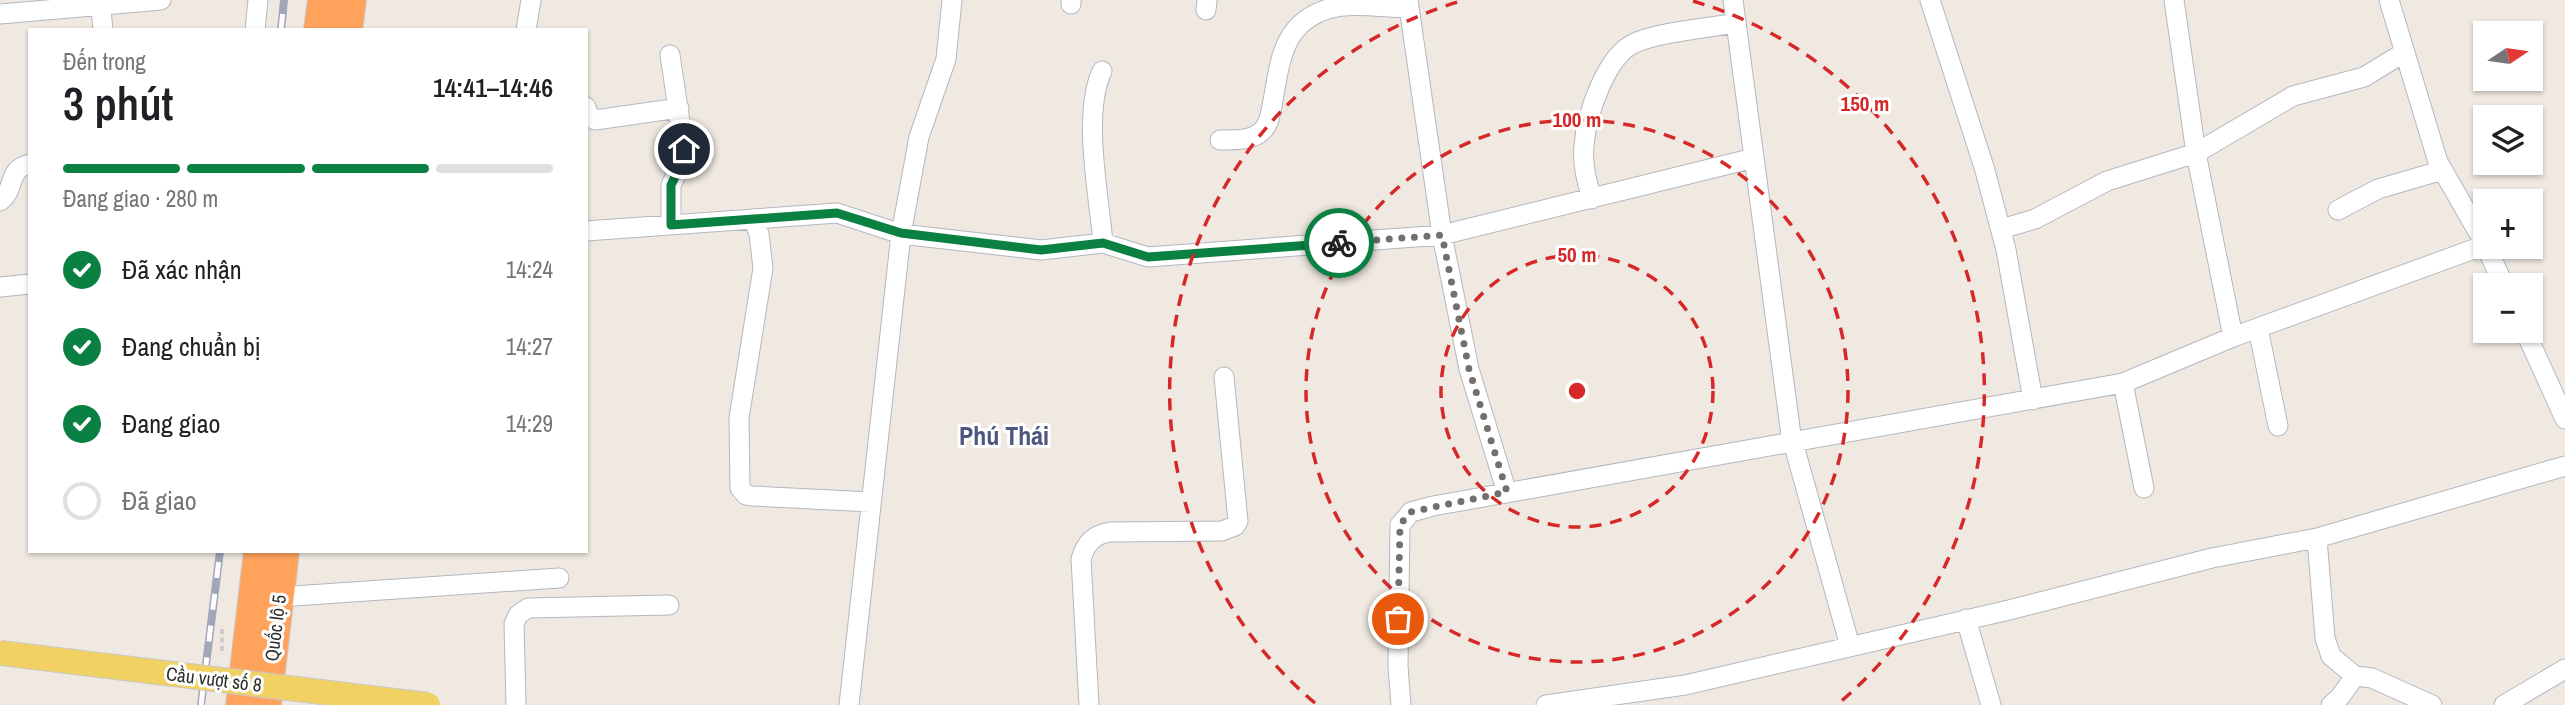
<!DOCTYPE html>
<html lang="vi">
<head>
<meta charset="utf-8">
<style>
  body { margin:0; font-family:"Archivo Narrow",sans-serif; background:#f6f6f6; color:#202124; height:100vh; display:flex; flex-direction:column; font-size:26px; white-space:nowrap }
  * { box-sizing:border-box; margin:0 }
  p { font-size:23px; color:#757577 }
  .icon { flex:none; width:38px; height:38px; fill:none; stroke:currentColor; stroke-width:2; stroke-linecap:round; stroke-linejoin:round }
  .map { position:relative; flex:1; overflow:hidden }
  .panel { position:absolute; left:28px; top:28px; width:560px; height:525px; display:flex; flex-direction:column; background:#fff; border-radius:0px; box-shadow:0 2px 5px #0004 }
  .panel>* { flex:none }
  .needle { width:46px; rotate:77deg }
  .fabs { position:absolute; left:2473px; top:21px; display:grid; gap:14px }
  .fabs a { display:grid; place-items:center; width:70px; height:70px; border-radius:0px; background:#fff; box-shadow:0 2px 5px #0004; font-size:35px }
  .pin { position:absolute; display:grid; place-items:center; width:60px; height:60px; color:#fff; margin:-30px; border:4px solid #fff; border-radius:50%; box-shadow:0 2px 7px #0007 }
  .courier { position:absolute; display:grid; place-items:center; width:70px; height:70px; margin:-35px; border:5px solid #0b8043; border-radius:50%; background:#fff; color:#222; box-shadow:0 2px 9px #0007 }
  .headline em { font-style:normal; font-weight:600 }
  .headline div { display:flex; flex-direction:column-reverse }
  .headline { display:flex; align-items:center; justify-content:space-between; height:119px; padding:0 35px }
  h1 { font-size:46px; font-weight:600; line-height:52px }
  .bar { display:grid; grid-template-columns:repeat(4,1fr); gap:10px 7px; align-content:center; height:84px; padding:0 35px }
  .bar i { height:9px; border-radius:5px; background:#e0e0e0 }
  .bar .current { background:#0b8043 }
  .bar p { grid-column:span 4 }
  ol { padding:0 35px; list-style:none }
  li { display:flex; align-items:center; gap:21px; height:77px }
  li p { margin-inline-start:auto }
  li .icon { padding:7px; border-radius:50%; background:#0b8043; color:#fff; stroke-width:4 }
  li:last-child { color:#757577 }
  li i { width:38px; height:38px; border:4px solid #e0e0e0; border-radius:50% }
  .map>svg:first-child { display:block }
</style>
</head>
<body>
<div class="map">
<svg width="2565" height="705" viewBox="0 0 2565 705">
  <rect width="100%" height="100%" fill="#efe9e1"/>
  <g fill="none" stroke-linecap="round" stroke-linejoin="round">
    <defs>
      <path id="minor" d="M100,0L103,30
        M1071,0V4
        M1408,0L1442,235L1469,369L1507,493
        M1733,0L1791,435L1850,646
        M1930,0L1984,167L2006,250L2033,400
        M2174,0L2196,153L2233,337
        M2389,0L2438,162L2485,244
        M1206,10L1207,0
        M0,14L161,0
        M255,30L258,0
        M526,30L531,0
        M670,55L684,149L682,163L671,185V225
        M1102,71C1082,114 1099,195 1103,243
        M586,107L588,114L595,120L679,108
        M1220,140C1234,140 1252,141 1262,131C1269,125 1270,115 1272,106C1280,65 1280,24 1328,9C1351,2 1385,8 1409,8
        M1592,199C1587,182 1582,164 1584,146C1586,116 1606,55 1635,43C1659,32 1708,28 1736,23
        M0,201C17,188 6,169 30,164
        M2338,210L2378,189L2443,170
        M753,219L759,234L763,268L739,418L740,488L746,495L753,496L871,502
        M2001,229L2035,219L2107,181L2196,153L2293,96L2364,77L2405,52
        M586,231L837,213L901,234L1041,250L1103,243L1148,257L1442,235L1754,158
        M2486,247L2504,285
        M0,287L30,284
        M2258,328L2278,426
        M2525,331L2565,419
        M2123,383L2144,488
        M2317,538L2325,638L2331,656L2355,676L2372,678L2432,705
        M279,597L559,578
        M1966,619L1991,705
        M516,705L514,624L518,615L528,608L669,605
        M849,705L901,234L919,137L946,59L952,0
        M1089,705L1081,559C1086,543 1093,535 1110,532L1222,531L1235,526L1238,521L1224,377
        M1401,705L1398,666L1400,525L1411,512L1433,506L2123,383L2233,337L2485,245
        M1546,705L1685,685L2009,610L2212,558L2317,538L2565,466
        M2331,705L2340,697L2355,676
        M2504,705L2565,669"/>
      <path id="highway" d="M319,30L323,0
        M347,30L351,0
        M241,705L259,551
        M266,705L284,551"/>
    </defs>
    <use href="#minor" stroke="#b4b7c1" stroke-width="21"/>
    <use href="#highway" stroke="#c9c9c9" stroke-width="32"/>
    <path stroke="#c9c9c9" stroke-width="3.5" stroke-dasharray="5 3.5" stroke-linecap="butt" d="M222,651V629"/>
    <use href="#minor" stroke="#fff" stroke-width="19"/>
    <use href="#highway" stroke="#ffa35c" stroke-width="30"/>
    <defs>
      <path id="rail" d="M281,30L284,0
        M201,705L220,551"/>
    </defs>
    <use href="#rail" stroke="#a3a6b8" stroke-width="8"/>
    <use href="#rail" stroke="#fff" stroke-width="5" stroke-dasharray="16" stroke-linecap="butt"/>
    <defs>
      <path id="major-bridge" d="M0,653L428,705"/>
    </defs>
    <use href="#major-bridge" stroke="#c9c9c9" stroke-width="26" stroke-linecap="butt"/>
    <use href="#major-bridge" stroke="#f2d163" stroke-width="24"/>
  </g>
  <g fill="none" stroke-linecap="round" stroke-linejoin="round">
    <path stroke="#726f6d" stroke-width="7" stroke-dasharray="0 12.6" d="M1339,243L1442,235L1469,369L1507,492L1410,512L1400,525L1398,619"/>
    <path stroke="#0b8043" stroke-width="9" d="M684,149L682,163L671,185V225L837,213L901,233L1041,250L1103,243L1148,257L1339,243"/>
  </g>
  <g fill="none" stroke="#d62828" stroke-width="3.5" stroke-dasharray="12 9">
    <circle cx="1577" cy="391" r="136"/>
    <circle cx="1577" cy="391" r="271"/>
    <path d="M1315 703A407 407 0 0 1 1461 1M1693 1A407 407 0 0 1 1839 703"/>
  </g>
  <g text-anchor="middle" stroke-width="6" stroke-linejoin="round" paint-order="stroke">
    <g font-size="19" fill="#2e2e2e" stroke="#fff">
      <text transform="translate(275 628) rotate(-83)" y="7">Quốc lộ 5</text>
      <text transform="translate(214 679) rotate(7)" y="7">Cầu vượt số 8</text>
    </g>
    <g font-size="26" font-weight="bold" fill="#4d5680" stroke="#fff">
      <text x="1004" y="445">Phú Thái</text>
    </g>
  </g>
  <circle cx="1577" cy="391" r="10" fill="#d62828" stroke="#fff" stroke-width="3.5"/>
  <g font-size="21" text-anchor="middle" font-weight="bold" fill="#d62828" stroke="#fff" stroke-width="6" stroke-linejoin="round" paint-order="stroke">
    <text x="1865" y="111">150 m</text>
    <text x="1577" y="127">100 m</text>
    <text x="1577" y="262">50 m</text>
  </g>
</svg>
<div class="fabs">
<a><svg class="needle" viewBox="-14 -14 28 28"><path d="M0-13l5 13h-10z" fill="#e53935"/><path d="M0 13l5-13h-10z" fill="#757577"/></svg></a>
<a><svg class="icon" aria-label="layers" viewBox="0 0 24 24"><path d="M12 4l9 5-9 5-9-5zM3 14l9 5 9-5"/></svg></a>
<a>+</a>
<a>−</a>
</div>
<div class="pin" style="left:1398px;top:619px;background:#ea580c"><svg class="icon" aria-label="bag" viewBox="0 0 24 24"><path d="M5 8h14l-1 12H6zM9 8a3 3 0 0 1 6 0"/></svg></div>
<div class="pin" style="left:684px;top:149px;background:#1f2937"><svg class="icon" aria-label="home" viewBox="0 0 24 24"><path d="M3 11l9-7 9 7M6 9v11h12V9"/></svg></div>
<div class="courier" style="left:1339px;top:243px"><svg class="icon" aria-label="bike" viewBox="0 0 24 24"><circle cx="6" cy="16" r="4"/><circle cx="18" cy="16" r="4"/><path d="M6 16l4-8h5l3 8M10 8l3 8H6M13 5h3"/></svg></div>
<section class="panel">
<div class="headline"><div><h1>3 phút</h1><p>Đến trong</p></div><em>14:41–14:46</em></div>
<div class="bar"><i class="current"></i><i class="current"></i><i class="current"></i><i></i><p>Đang giao · 280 m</p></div>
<ol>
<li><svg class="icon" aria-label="check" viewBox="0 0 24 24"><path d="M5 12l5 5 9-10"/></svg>Đã xác nhận<p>14:24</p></li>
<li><svg class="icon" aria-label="check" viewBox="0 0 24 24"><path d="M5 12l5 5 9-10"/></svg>Đang chuẩn bị<p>14:27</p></li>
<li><svg class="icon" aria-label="check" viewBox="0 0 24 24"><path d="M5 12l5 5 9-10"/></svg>Đang giao<p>14:29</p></li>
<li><i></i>Đã giao</li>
</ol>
</section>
</div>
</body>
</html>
